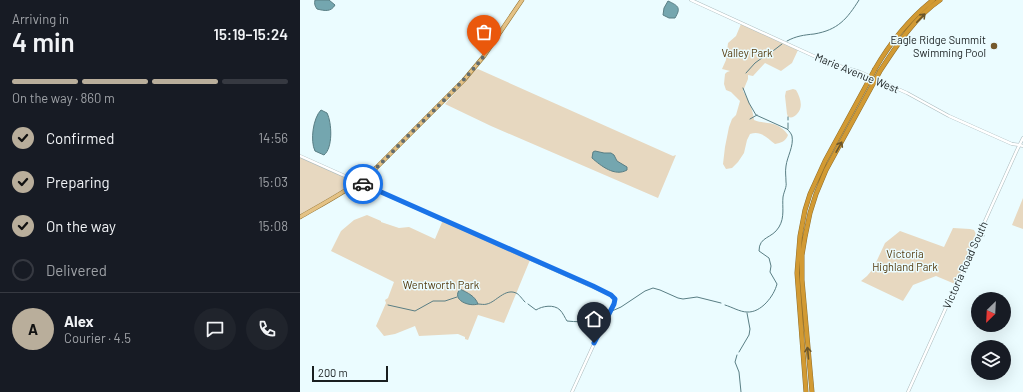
<!DOCTYPE html>
<html lang="en">
<head>
<meta charset="utf-8">
<style>
  body { margin:0; font-family:Barlow,sans-serif; background:#20242c; color:#f1f3f6; height:100vh; display:flex; flex-direction:column; font-size:15px; white-space:nowrap }
  * { box-sizing:border-box; margin:0 }
  p { font-size:13px; color:#9ea1a6 }
  .icon { flex:none; width:22px; height:22px; fill:none; stroke:currentColor; stroke-width:2; stroke-linecap:round; stroke-linejoin:round }
  .map { position:relative; flex:1; overflow:hidden }
  .details { display:flex; flex-direction:column; background:#171b24; width:300px }
  .details>* { flex:none }
  .needle { width:26px; rotate:204deg }
  .fabs { position:absolute; left:671px; top:292px; display:grid; gap:8px }
  .fabs a { display:grid; place-items:center; width:40px; height:40px; border-radius:50%; background:#171b24; box-shadow:0 4px 16px #0002; font-size:20px }
  .scale { position:absolute; left:12px; bottom:10px; width:76px; box-sizing:border-box; padding-left:4px; border:2px solid #191f20; border-top:0; font-size:11px; line-height:14px; white-space:nowrap; color:#191f20; -webkit-text-stroke:3px #ebfcff; paint-order:stroke }
  .pin { position:absolute; display:grid; place-items:center; width:34px; height:34px; color:#fff; margin:-41px -17px; border-radius:50% 50% 50% 0; rotate:-45deg; box-shadow:0 0 4px #0007 }
  .pin .icon { rotate:45deg }
  .courier { position:absolute; display:grid; place-items:center; width:40px; height:40px; margin:-20px; border:3px solid #1a73e8; border-radius:50%; background:#fff; color:#222; box-shadow:0 1px 5px #0007 }
  .summary em { font-style:normal; font-weight:600 }
  .summary div { display:flex; flex-direction:column-reverse }
  .summary { display:flex; align-items:center; justify-content:space-between; height:68px; padding:0 12px }
  h1 { font-size:26px; font-weight:600; line-height:30px }
  .bar { display:grid; grid-template-columns:repeat(4,1fr); gap:6px 4px; align-content:center; height:48px; padding:0 12px }
  .bar i { height:5px; border-radius:3px; background:#363941 }
  .bar .on { background:#b9ae9b }
  .bar p { grid-column:span 4 }
  .line { display:flex; align-items:center; gap:10px; padding:0 12px; border-top:1px solid #363941 }
  .line div { flex:1 }
  .round { display:grid; place-items:center; flex:none; width:42px; height:42px; border-radius:21px; background:#20242c }
  ol { padding:0 12px; list-style:none }
  li { display:flex; align-items:center; gap:12px; height:44px }
  li p { margin-inline-start:auto }
  li .icon { padding:4px; border-radius:50%; background:#b9ae9b; color:#111; stroke-width:4 }
  li:last-child { color:#9ea1a6 }
  li i { width:22px; height:22px; border:2px solid #363941; border-radius:50% }
  main { display:flex; flex:1; min-height:0 }
  .map>svg:first-child { display:block }
</style>
</head>
<body>
<main>
<section class="details">
<div class="summary"><div><h1>4 min</h1><p>Arriving in</p></div><em>15:19–15:24</em></div>
<div class="bar"><i class="on"></i><i class="on"></i><i class="on"></i><i></i><p>On the way · 860 m</p></div>
<ol>
<li><svg class="icon" aria-label="check" viewBox="0 0 24 24"><path d="M5 12l5 5 9-10"/></svg>Confirmed<p>14:56</p></li>
<li><svg class="icon" aria-label="check" viewBox="0 0 24 24"><path d="M5 12l5 5 9-10"/></svg>Preparing<p>15:03</p></li>
<li><svg class="icon" aria-label="check" viewBox="0 0 24 24"><path d="M5 12l5 5 9-10"/></svg>On the way<p>15:08</p></li>
<li><i></i>Delivered</li>
</ol>
<div class="line" style="height:72px"><b class="round" style="background:#b9ae9b;color:#111">A</b><div><b>Alex</b><p>Courier · 4.5</p></div><a class="round"><svg class="icon" aria-label="chat" viewBox="0 0 24 24"><path d="M4 5h16v11H9l-5 4z"/></svg></a><a class="round"><svg class="icon" aria-label="phone" viewBox="0 0 24 24"><path d="M5 4h4l2 5-3 2q2 4 5 5l2-3 5 2v4C11 20 4 13 5 4z"/></svg></a></div>
</section>
<div class="map">
<svg width="723" height="392" viewBox="0 0 723 392">
  <rect width="100%" height="100%" fill="#ebfcff"/>
  <path fill="#e7d8c0" d="M441,24L498,50L492,63L481,71L465,63L453,76L448,75V79L443,91C448,99 453,109 454,120C461,123 466,122 473,124C478,125 485,130 488,135C486,141 481,143 475,144C467,138 461,130 450,134L447,140L444,153L438,162L432,168L426,169L423,164L425,147L429,127L432,119L436,115L440,101L431,92L426,90L424,84L425,74L427,72L430,71L422,69L426,60L428,43L436,36Z
    M178,69L373,156L376,155L358,198L191,126L145,104L175,70Z
    M493,89L496,90C500,97 504,107 497,114C494,117 492,118 488,117L487,114L485,96L486,91Z
    M0,157L56,182L0,215Z
    M723,198V229L712,225Z
    M67,215L81,221V222L99,228L109,227L135,239L143,220L230,260L204,323L178,315L168,340L165,339V337L158,334L119,336L115,326L95,334L84,336L76,326L86,303L85,300L88,298L94,282L31,251L41,231L54,220Z
    M653,228L670,229L674,230L676,234L655,284L636,276L613,285L603,301L561,281L567,276L573,269L585,243L600,231L644,247Z"/>
  <path fill="#74a6af" stroke="#597e84" d="M15,0H29L35,5C31,12 25,11 17,9C15,6 14,4 15,0Z
    M368,1C379,6 381,8 375,18H369L363,15L364,8Z
    M21,110L27,113C32,123 33,148 24,155L15,151C10,141 13,118 21,110Z
    M295,151L304,153H311L314,155L317,161L327,167V170C315,177 301,166 292,158L293,152Z
    M160,289C168,293 175,296 178,304C169,307 151,300 160,289Z"/>
  <g fill="none" stroke-linecap="round" stroke-linejoin="round">
    <path stroke="#597e84" stroke-width="1" d="M487,41C496,36 504,35 514,34C538,30 547,19 559,0
      M469,54L482,44
      M446,73L455,63L466,55
      M450,119L457,115
      M488,120V117
      M488,123V129
      M682,237L684,236
      M178,304C181,304 184,305 187,304C196,302 205,288 216,293C219,294 222,299 225,302
      M228,304L236,310C242,306 254,304 260,310C263,313 265,318 267,321C286,323 291,321 306,311
      M88,305L115,311L133,301H145L157,297
      M425,305C432,307 440,312 447,312C461,313 474,296 477,284L470,272L471,266L469,258L459,251C459,236 472,239 479,227C485,217 482,207 483,197C484,191 487,187 486,182C486,176 485,172 486,166C487,157 494,146 492,136C491,133 489,131 487,129L456,115L449,103L443,88
      M312,311L321,307L345,291L353,288L360,290L378,298L383,299L397,297L421,303
      M439,352L449,335L450,329L447,313
      M437,355L435,362L439,372L441,392"/>
    <defs>
      <path id="minor" d="M391,0L529,63L560,72L607,93L649,116L712,144L720,145L723,146
        M0,156L311,295L315,299L314,304L299,333L272,392
        M608,392L717,150L723,138"/>
      <path id="major" d="M0,217C26,202 53,188 76,168L164,80L184,56L222,0"/>
      <path id="highway" d="M575,69C590,43 609,19 633,0
        M580,71C597,45 615,17 640,0
        M506,392L497,273L500,236L505,210L510,194L525,161L568,82
        M512,392L502,280V255L505,237L510,213L516,194L526,170L573,84"/>
    </defs>
    <use href="#minor" stroke="#abbbbe" stroke-width="3.5"/>
    <use href="#major" stroke="#916f2c" stroke-width="4.5"/>
    <use href="#highway" stroke="#916f2c" stroke-width="5"/>
    <use href="#minor" stroke="#fff" stroke-width="2.5"/>
    <use href="#major" stroke="#e4c285" stroke-width="3.5"/>
    <use href="#highway" stroke="#d29a33" stroke-width="4"/>
    <defs>
      <path id="highway-bridge" d="M568,82L575,69
        M573,84L580,71"/>
    </defs>
    <use href="#highway-bridge" stroke="#916f2c" stroke-width="5" stroke-linecap="butt"/>
    <use href="#highway-bridge" stroke="#d29a33" stroke-width="4"/>
  </g>
  <defs><path id="oneway-shaft" d="M-6 0H5M1.5-3L5.5 0L1.5 3" fill="none" stroke-width="1.6" stroke-linecap="round" stroke-linejoin="round"/></defs>
  <g stroke="#6c5629">
    <use href="#oneway-shaft" transform="translate(621 18) rotate(-46)"/>
    <use href="#oneway-shaft" transform="translate(539 147) rotate(-61)"/>
    <use href="#oneway-shaft" transform="translate(508 353) rotate(-95)"/>
  </g>
  <g fill="none" stroke-linecap="round" stroke-linejoin="round">
    <path stroke="#626c6e" stroke-width="4" stroke-dasharray="0 7.2" d="M63,184L59,182C77,169 92,152 108,136C134,110 161,85 184,56"/>
    <path stroke="#1a73e8" stroke-width="5" d="M63,184L293,286L311,295L315,299L314,304L294,343"/>
  </g>
  <circle fill="#75592c" stroke="#ebfcff" stroke-width="1.5" cx="694" cy="46" r="4"/>
  <g text-anchor="middle" stroke-width="3" stroke-linejoin="round" paint-order="stroke">
    <g font-size="11" fill="#191f20" stroke="#ebfcff" text-anchor="end">
      <text x="686" y="44">Eagle Ridge Summit<tspan x="686" dy="13">Swimming Pool</tspan></text>
    </g>
    <g font-size="11" fill="#543b0f" stroke="#ebfcff">
      <text x="447" y="57">Valley Park</text>
      <text x="605" y="258">Victoria<tspan x="605" dy="13">Highland Park</tspan></text>
      <text x="141" y="289">Wentworth Park</text>
    </g>
    <g font-size="11" fill="#191f20" stroke="#ebfcff">
      <text transform="translate(557 73) rotate(22)" y="4">Marie Avenue West</text>
      <text transform="translate(665 265) rotate(-66)" y="4">Victoria Road South</text>
    </g>
  </g>
</svg>
<div class="fabs">
<a><svg class="needle" viewBox="-14 -14 28 28"><path d="M0-13l5 13h-10z" fill="#e53935"/><path d="M0 13l5-13h-10z" fill="#9ea1a6"/></svg></a>
<a><svg class="icon" aria-label="layers" viewBox="0 0 24 24"><path d="M12 4l9 5-9 5-9-5zM3 14l9 5 9-5"/></svg></a>
</div>
<div class="scale">200 m</div>
<div class="pin" style="left:184px;top:56px;background:#ea580c"><svg class="icon" aria-label="bag" viewBox="0 0 24 24"><path d="M5 8h14l-1 12H6zM9 8a3 3 0 0 1 6 0"/></svg></div>
<div class="pin" style="left:294px;top:343px;background:#1f2937"><svg class="icon" aria-label="home" viewBox="0 0 24 24"><path d="M3 11l9-7 9 7M6 9v11h12V9"/></svg></div>
<div class="courier" style="left:63px;top:184px"><svg class="icon" aria-label="car" viewBox="0 0 24 24"><path d="M5 17H2v-5l4-1 3-4h7l3 4 3 1v5h-3M9 17h6M6 11h13"/><circle cx="7" cy="17" r="2"/><circle cx="17" cy="17" r="2"/></svg></div>
</div>
</main>
</body>
</html>
